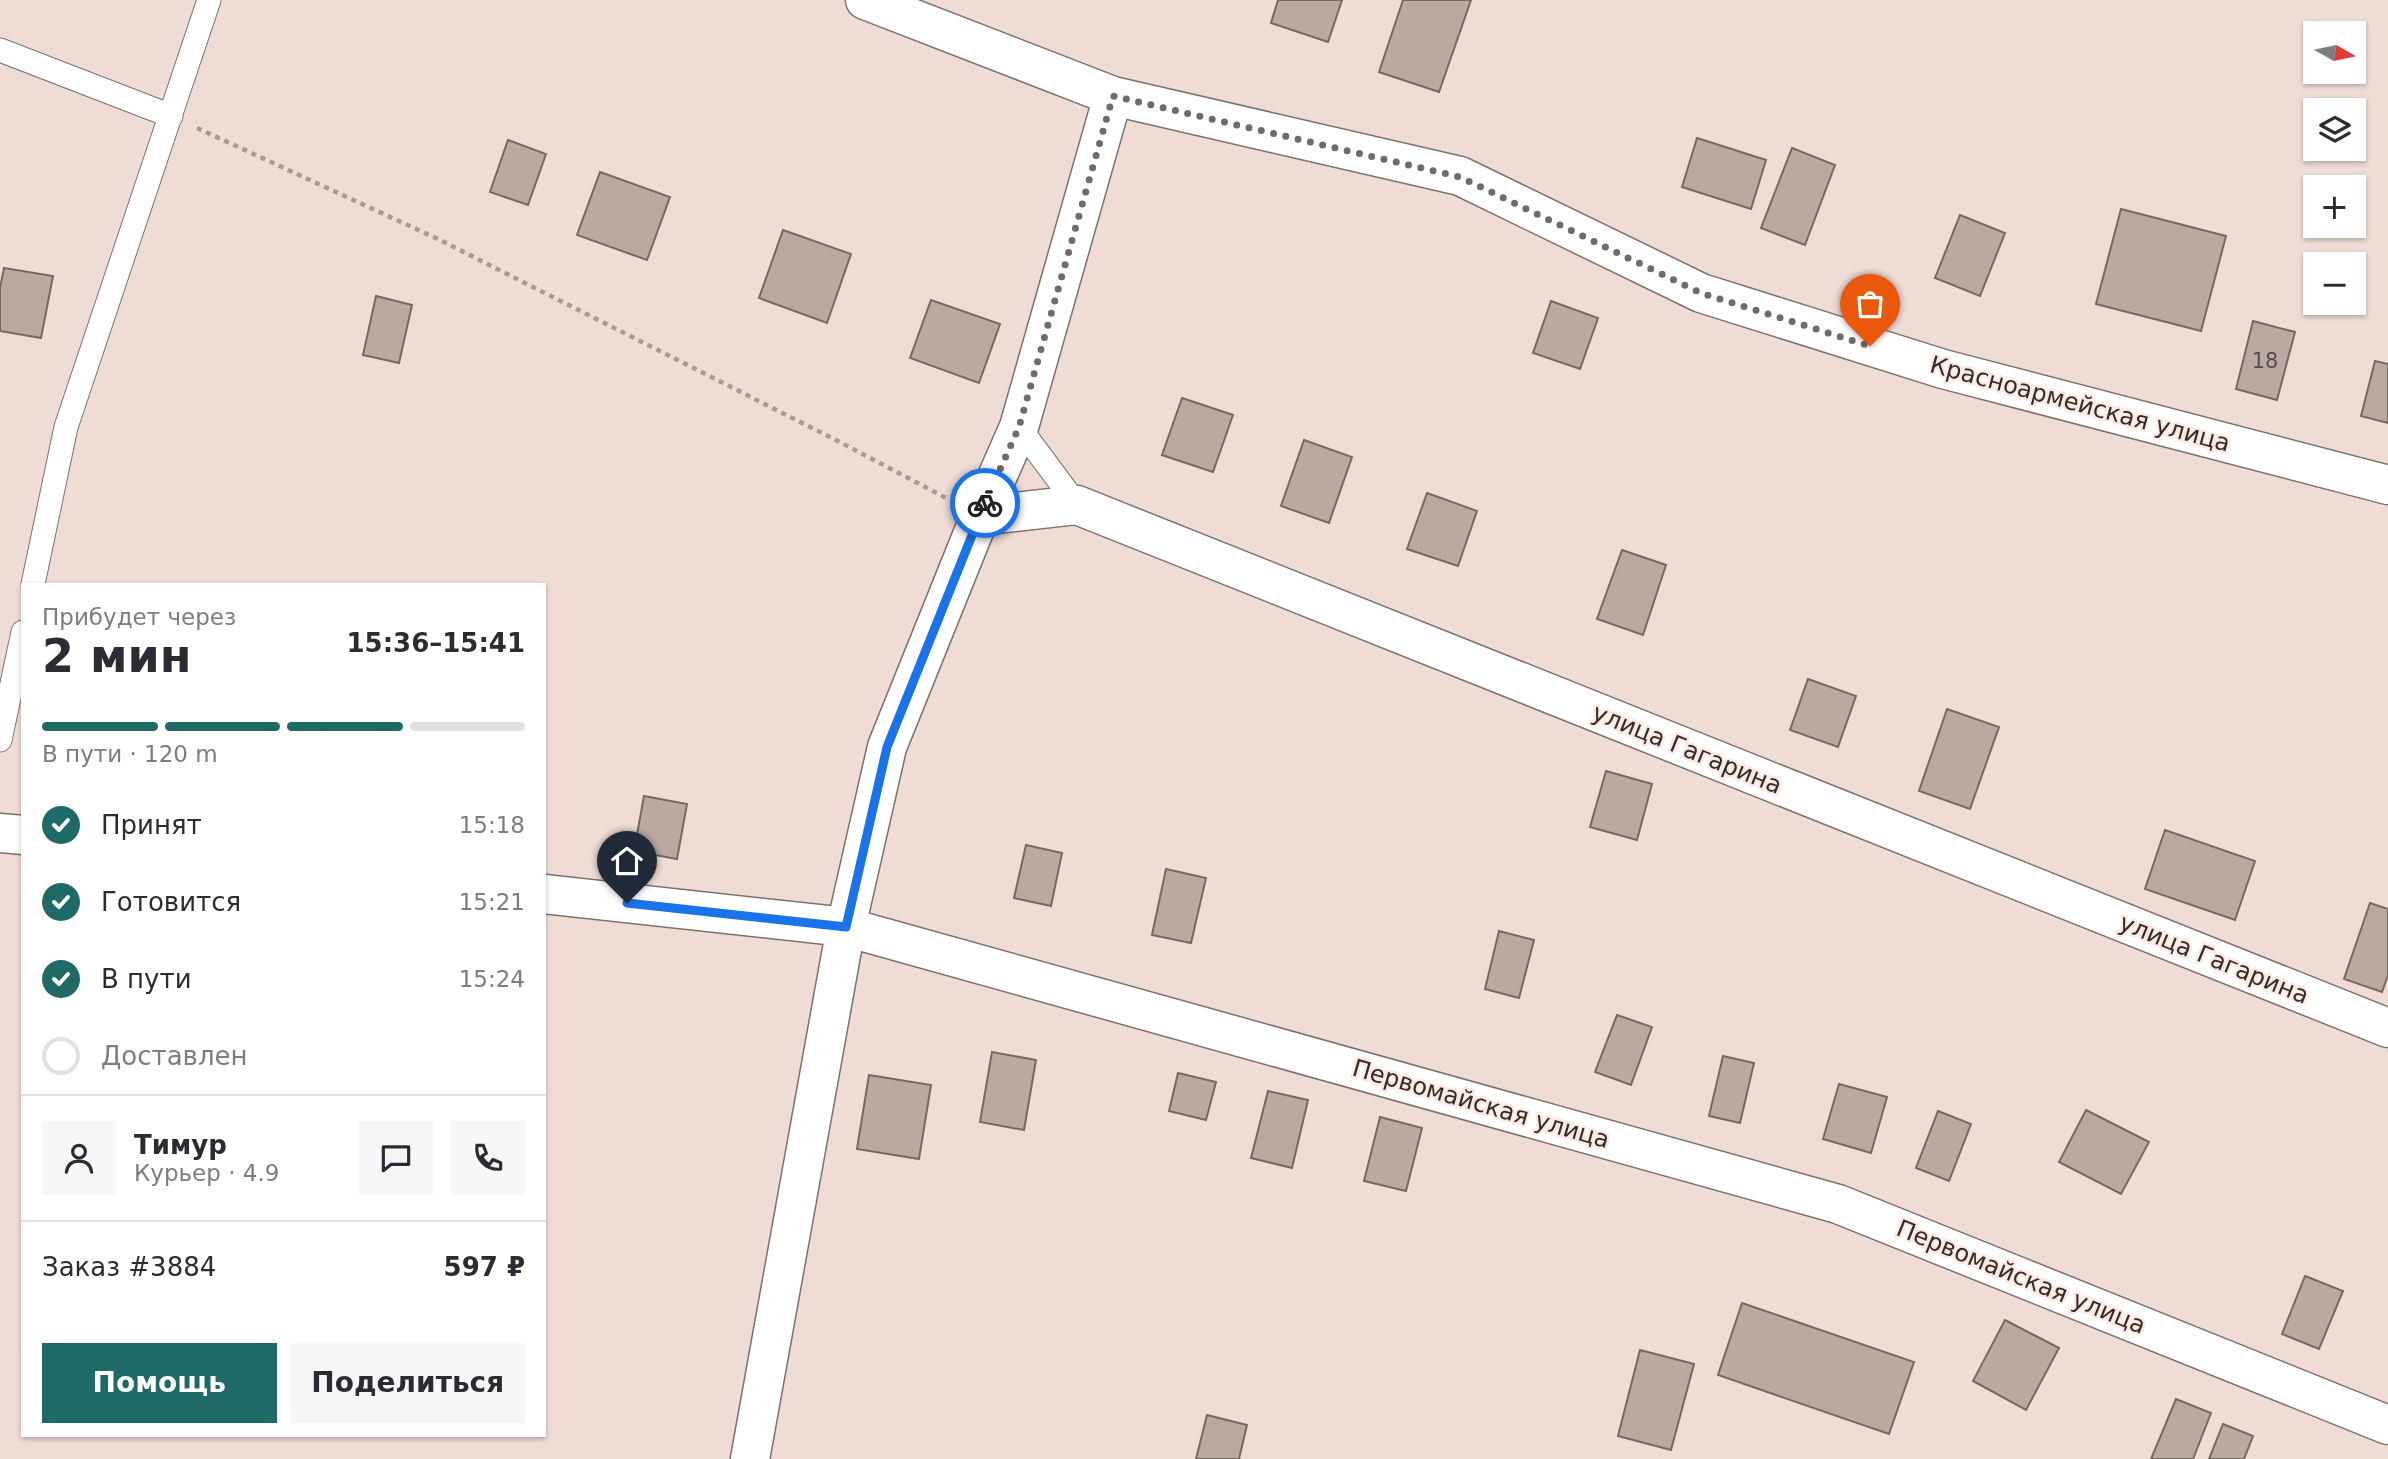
<!DOCTYPE html>
<html lang="ru">
<head>
<meta charset="utf-8">
<style>
  body { margin:0; font-family:"DejaVu Sans",sans-serif; background:#f7f7f7; color:#2b2b33; height:100vh; display:flex; flex-direction:column; font-size:26px; white-space:nowrap }
  * { box-sizing:border-box; margin:0 }
  p { font-size:23px; color:#7c7c81 }
  .icon { flex:none; width:38px; height:38px; fill:none; stroke:currentColor; stroke-width:2; stroke-linecap:round; stroke-linejoin:round }
  .map { position:relative; flex:1; overflow:hidden }
  .side { position:absolute; left:21px; top:583px; width:525px; height:854px; display:flex; flex-direction:column; background:#fff; border-radius:0px; box-shadow:0 2px 5px #0004 }
  .side>* { flex:none }
  .needle { width:46px; rotate:99deg }
  .tools { position:absolute; left:2303px; top:21px; display:grid; gap:14px }
  .tools a { display:grid; place-items:center; width:63px; height:63px; border-radius:0px; background:#fff; box-shadow:0 2px 5px #0004; font-size:35px }
  .pin { position:absolute; display:grid; place-items:center; width:60px; height:60px; color:#fff; margin:-72px -30px; border-radius:50% 50% 50% 0; rotate:-45deg; box-shadow:0 0 7px #0007 }
  .pin .icon { rotate:45deg }
  .courier { position:absolute; display:grid; place-items:center; width:70px; height:70px; margin:-35px; border:5px solid #1a73e8; border-radius:50%; background:#fff; color:#222; box-shadow:0 2px 9px #0007 }
  .head em { font-style:normal; font-weight:700 }
  .head div { display:flex; flex-direction:column-reverse }
  .head { display:flex; align-items:center; justify-content:space-between; height:119px; padding:0 21px }
  h1 { font-size:46px; font-weight:700; line-height:52px }
  .bar { display:grid; grid-template-columns:repeat(4,1fr); gap:10px 7px; align-content:center; height:84px; padding:0 21px }
  .bar i { height:9px; border-radius:5px; background:#e1e1e2 }
  .bar .selected { background:#1f6a67 }
  .bar p { grid-column:span 4 }
  .line { display:flex; align-items:center; gap:18px; padding:0 21px; border-top:2px solid #e1e1e2 }
  .line div { flex:1 }
  .round { display:grid; place-items:center; flex:none; width:74px; height:74px; border-radius:0px; background:#f7f7f7 }
  ol { padding:0 21px; list-style:none }
  li { display:flex; align-items:center; gap:21px; height:77px }
  li p { margin-inline-start:auto }
  li .icon { padding:7px; border-radius:50%; background:#1f6a67; color:#fff; stroke-width:4 }
  li:last-child { color:#7c7c81 }
  li i { width:38px; height:38px; border:4px solid #e1e1e2; border-radius:50% }
  .action { display:flex; gap:14px; margin-top:auto; padding:14px 21px }
  .action a { flex:1; height:80px; border-radius:0px; background:#1f6a67; color:#fff; font-size:28px; font-weight:700; line-height:80px; text-align:center }
  .action a+a { background:#f7f7f7; color:#2b2b33 }
  .map>svg:first-child { display:block }
</style>
</head>
<body>
<div class="map">
<svg width="2388" height="1459" viewBox="0 0 2388 1459">
  <rect width="100%" height="100%" fill="#eedcd5"/>
  <path fill="#baa9a2" stroke="#786862" stroke-width="2" d="M1278,0H1342L1328,42L1271,23Z
    M1403,0H1471L1439,92L1379,72Z
    M1697,138L1766,160L1751,209L1682,187Z
    M508,140L546,154L528,205L490,192Z
    M1792,148L1835,165L1805,245L1761,228Z
    M600,172L670,197L647,260L577,235Z
    M2121,209L2226,236L2201,331L2096,304Z
    M1960,215L2005,233L1980,296L1935,278Z
    M783,230L851,254L827,323L759,298Z
    M4,268L53,276L41,338L0,331V288Z
    M376,296L412,305L399,363L363,355Z
    M931,300L1000,324L979,383L910,358Z
    M1551,301L1598,318L1580,369L1533,353Z
    M2253,321L2295,332L2277,400L2236,389Z
    M2375,361L2388,364V423L2361,416Z
    M1182,398L1233,415L1213,472L1162,455Z
    M1304,440L1352,457L1329,523L1281,506Z
    M1427,493L1477,511L1458,566L1407,549Z
    M1622,550L1666,565L1643,635L1597,619Z
    M1808,679L1856,696L1838,747L1790,730Z
    M1947,709L1999,727L1970,809L1919,791Z
    M1606,771L1652,784L1637,840L1590,827Z
    M644,796L687,804L677,859L634,851Z
    M2165,830L2255,861L2235,920L2145,889Z
    M1026,845L1062,853L1051,906L1014,898Z
    M1166,869L1206,878L1191,943L1152,935Z
    M2370,903L2388,909V975L2382,992L2344,979Z
    M1499,931L1534,940L1519,998L1485,989Z
    M1617,1015L1652,1027L1631,1085L1595,1072Z
    M992,1052L1036,1060L1024,1130L980,1122Z
    M1723,1056L1754,1063L1740,1123L1709,1116Z
    M1178,1073L1216,1082L1206,1120L1169,1111Z
    M869,1075L931,1085L919,1159L857,1149Z
    M1839,1084L1887,1097L1871,1153L1823,1139Z
    M1268,1091L1308,1100L1292,1168L1251,1158Z
    M2086,1110L2149,1142L2121,1194L2059,1162Z
    M1938,1111L1971,1124L1949,1181L1916,1168Z
    M1380,1117L1422,1128L1406,1191L1364,1181Z
    M2305,1276L2343,1291L2319,1349L2282,1334Z
    M1742,1303L1914,1362L1889,1434L1718,1375Z
    M2005,1320L2059,1348L2026,1410L1973,1381Z
    M1640,1350L1694,1364L1671,1450L1618,1436Z
    M2176,1399L2211,1413L2193,1459H2151Z
    M1207,1415L1247,1425L1239,1459H1196Z
    M2223,1424L2253,1436L2244,1459H2209Z"/>
  <g fill="none" stroke-linecap="round" stroke-linejoin="round">
    <defs>
      <path id="service" d="M0,50L171,116
        M1019,427L1077,505
        M33,584L66,427L209,0
        M0,740L23,632"/>
      <path id="minor" d="M865,0L1113,96L1460,176L1701,293L1943,369L2388,485
        M980,516L1077,505L2388,1028
        M0,833L23,835
        M544,894L846,927L1838,1204L2388,1425
        M750,1459L846,927L887,747L980,516L1019,427L1113,96"/>
    </defs>
    <use href="#service" stroke="#80706b" stroke-width="25"/>
    <use href="#minor" stroke="#80706b" stroke-width="41"/>
    <path stroke="#a89a95" stroke-width="4.5" stroke-dasharray="5 5" stroke-linecap="butt" d="M197,128L438,239L834,439L948,499"/>
    <use href="#service" stroke="#fff" stroke-width="23"/>
    <use href="#minor" stroke="#fff" stroke-width="38"/>
  </g>
  <g fill="none" stroke-linecap="round" stroke-linejoin="round">
    <path stroke="#746a65" stroke-width="7" stroke-dasharray="0 12.6" d="M985,503L1019,427L1113,96L1460,177L1701,293L1870,346"/>
    <path stroke="#1a73e8" stroke-width="9" d="M627,903L846,927L887,747L985,503"/>
  </g>
  <g text-anchor="middle" stroke-width="5" stroke-linejoin="round" paint-order="stroke">
    <g font-size="21" fill="#554b47">
      <text x="2265" y="368">18</text>
    </g>
    <g font-size="24" fill="#332c29" stroke="#fbe9e2">
      <text transform="translate(2080 404) rotate(15)" y="8">Красноармейская улица</text>
      <text transform="translate(1687 749) rotate(22)" y="8">улица Гагарина</text>
      <text transform="translate(2214 959) rotate(22)" y="8">улица Гагарина</text>
      <text transform="translate(1481 1104) rotate(16)" y="8">Первомайская улица</text>
      <text transform="translate(2021 1277) rotate(22)" y="8">Первомайская улица</text>
    </g>
  </g>
</svg>
<div class="tools">
<a><svg class="needle" viewBox="-14 -14 28 28"><path d="M0-13l5 13h-10z" fill="#e53935"/><path d="M0 13l5-13h-10z" fill="#7c7c81"/></svg></a>
<a><svg class="icon" aria-label="layers" viewBox="0 0 24 24"><path d="M12 4l9 5-9 5-9-5zM3 14l9 5 9-5"/></svg></a>
<a>+</a>
<a>−</a>
</div>
<div class="pin" style="left:1870px;top:346px;background:#ea580c"><svg class="icon" aria-label="bag" viewBox="0 0 24 24"><path d="M5 8h14l-1 12H6zM9 8a3 3 0 0 1 6 0"/></svg></div>
<div class="pin" style="left:627px;top:903px;background:#1f2937"><svg class="icon" aria-label="home" viewBox="0 0 24 24"><path d="M3 11l9-7 9 7M6 9v11h12V9"/></svg></div>
<div class="courier" style="left:985px;top:503px"><svg class="icon" aria-label="bike" viewBox="0 0 24 24"><circle cx="6" cy="16" r="4"/><circle cx="18" cy="16" r="4"/><path d="M6 16l4-8h5l3 8M10 8l3 8H6M13 5h3"/></svg></div>
<section class="side">
<div class="head"><div><h1>2 мин</h1><p>Прибудет через</p></div><em>15:36–15:41</em></div>
<div class="bar"><i class="selected"></i><i class="selected"></i><i class="selected"></i><i></i><p>В пути · 120 m</p></div>
<ol>
<li><svg class="icon" aria-label="check" viewBox="0 0 24 24"><path d="M5 12l5 5 9-10"/></svg>Принят<p>15:18</p></li>
<li><svg class="icon" aria-label="check" viewBox="0 0 24 24"><path d="M5 12l5 5 9-10"/></svg>Готовится<p>15:21</p></li>
<li><svg class="icon" aria-label="check" viewBox="0 0 24 24"><path d="M5 12l5 5 9-10"/></svg>В пути<p>15:24</p></li>
<li><i></i>Доставлен</li>
</ol>
<div class="line" style="height:126px"><a class="round"><svg class="icon" aria-label="person" viewBox="0 0 24 24"><circle cx="12" cy="8" r="4"/><path d="M4 21q1-7 8-7t8 7"/></svg></a><div><b>Тимур</b><p>Курьер · 4.9</p></div><a class="round"><svg class="icon" aria-label="chat" viewBox="0 0 24 24"><path d="M4 5h16v11H9l-5 4z"/></svg></a><a class="round"><svg class="icon" aria-label="phone" viewBox="0 0 24 24"><path d="M5 4h4l2 5-3 2q2 4 5 5l2-3 5 2v4C11 20 4 13 5 4z"/></svg></a></div>
<div class="line" style="height:91px"><div>Заказ #3884</div><b>597 ₽</b></div>
<div class="action"><a>Помощь</a><a>Поделиться</a></div>
</section>
</div>
</body>
</html>
